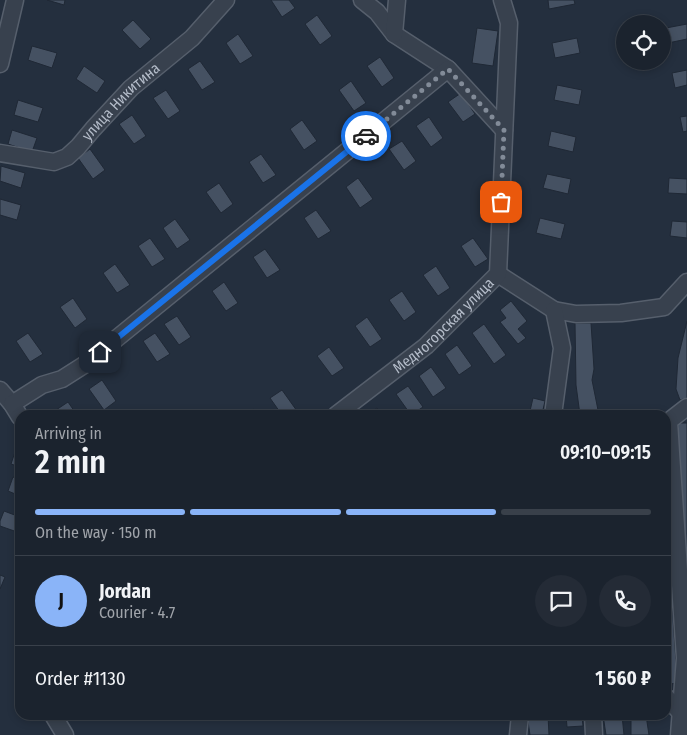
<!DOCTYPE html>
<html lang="en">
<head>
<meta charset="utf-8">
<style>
  body { margin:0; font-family:"Fira Sans Condensed",sans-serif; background:#242b36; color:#f1f3f6; height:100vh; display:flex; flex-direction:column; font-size:19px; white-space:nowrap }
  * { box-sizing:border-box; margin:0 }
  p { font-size:16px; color:#a0a4aa }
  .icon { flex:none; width:28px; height:28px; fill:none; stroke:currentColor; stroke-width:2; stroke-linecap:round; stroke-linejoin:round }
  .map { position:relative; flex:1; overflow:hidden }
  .panel { position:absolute; left:15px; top:410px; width:656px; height:310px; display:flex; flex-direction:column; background:#1b232e; border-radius:15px; box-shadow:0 2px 8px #0003,0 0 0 1px #39404a }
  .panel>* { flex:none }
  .fabs { position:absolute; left:616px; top:15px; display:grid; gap:10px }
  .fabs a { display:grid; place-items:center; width:55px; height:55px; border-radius:50%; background:#1b232e; box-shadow:0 2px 8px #0003,0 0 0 1px #39404a; font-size:25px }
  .pin { position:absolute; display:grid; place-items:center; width:42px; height:42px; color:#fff; margin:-21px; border-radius:10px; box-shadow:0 2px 8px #0006 }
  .courier { position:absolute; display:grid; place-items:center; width:50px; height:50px; margin:-25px; border:4px solid #1a73e8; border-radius:50%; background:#fff; color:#222; box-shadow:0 1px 6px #0007 }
  .overview em { font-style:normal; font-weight:600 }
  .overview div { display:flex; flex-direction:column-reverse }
  .overview { display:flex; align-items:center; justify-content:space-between; height:85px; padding:0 20px }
  h1 { font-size:32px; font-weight:600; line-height:38px }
  .bar { display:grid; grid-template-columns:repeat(4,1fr); gap:8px 5px; align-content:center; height:60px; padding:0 20px }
  .bar i { height:6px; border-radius:4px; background:#39404a }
  .bar .current { background:#8ab4f8 }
  .bar p { grid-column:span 4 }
  .line { display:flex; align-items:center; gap:12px; padding:0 20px; border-top:1px solid #39404a }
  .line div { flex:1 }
  .round { display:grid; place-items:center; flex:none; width:52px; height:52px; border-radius:26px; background:#242b36 }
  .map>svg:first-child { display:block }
</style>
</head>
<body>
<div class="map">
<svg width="687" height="735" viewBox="0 0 687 735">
  <rect width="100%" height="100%" fill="#242f3e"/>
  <path fill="#455162" stroke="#1f2835" d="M47,0H65L64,5Z
    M271,0H289L295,8L282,17Z
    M548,0H574L575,4L549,9Z
    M317,15L332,36L320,45L305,24Z
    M133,20L151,39L140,49L122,30Z
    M687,24V39L668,43L666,28Z
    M477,28L498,31L493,66L472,63Z
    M238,34L253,56L240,64L226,43Z
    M577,38L580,53L555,58L552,43Z
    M32,46L57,53L52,68L28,60Z
    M380,57L394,78L382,87L367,66Z
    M200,61L215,82L202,90L188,69Z
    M84,66L105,81L97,93L76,79Z
    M687,70V85L675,88L672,73Z
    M351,81L366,103L354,111L339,90Z
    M557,85L582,90L579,105L554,100Z
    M166,90L180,111L168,119L153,98Z
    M461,93L475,114L463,122L448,102Z
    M18,100L43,108L38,122L14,115Z
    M132,115L146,136L134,144L119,124Z
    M687,116V131L683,132L680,117Z
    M429,117L443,138L431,147L416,126Z
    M302,120L317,141L304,150L290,129Z
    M12,130L37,138L32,152L8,144Z
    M551,131L576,137L573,152L548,146Z
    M402,141L416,161L404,170L389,149Z
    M90,149L105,170L93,179L78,158Z
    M261,154L276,175L263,183L249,162Z
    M1,166L25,173L21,188L0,181Z
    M547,174L571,179L568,194L543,188Z
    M358,178L373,199L360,208L346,187Z
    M669,178L687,179V194L668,193Z
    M219,183L233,204L221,213L206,192Z
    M0,199L21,205L17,220L0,215Z
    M316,210L331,231L318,239L304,218Z
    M540,218L565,224L561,239L536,233Z
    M175,219L190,240L177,249L163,228Z
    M672,221L687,222V238L670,236Z
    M150,238L165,259L152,267L138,246Z
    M473,238L488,259L475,267L461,246Z
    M265,249L280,270L267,278L253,257Z
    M115,264L130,285L117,293L103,273Z
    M436,266L450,288L438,296L423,275Z
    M224,282L238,303L226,311L212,291Z
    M402,291L416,312L404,321L389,300Z
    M73,298L87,319L75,328L60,307Z
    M511,301L527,321L518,329L526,338L518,344L500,322L506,318L500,310Z
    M177,316L191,337L179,345L164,324Z
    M367,317L382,339L370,347L355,326Z
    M687,321V398L680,400L676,389L678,358Z
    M575,323H591L594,369L592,380L599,415H580L576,385Z
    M484,324L506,355L494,364L472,333Z
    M28,333L43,354L30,362L16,341Z
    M155,333L170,354L157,362L143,341Z
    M457,345L472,366L459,375L445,354Z
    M329,347L344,368L332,376L317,356Z
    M431,367L446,388L433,397L419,376Z
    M102,380L116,401L104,410L89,389Z
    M408,386L423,407L411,415L396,394Z
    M282,390L297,411L291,415H282L270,398Z
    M533,398L545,401L542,414L530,411Z
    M68,402L77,415H59L56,410Z
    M377,408L382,415H366Z
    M254,409L259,415H246Z
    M678,423H687V570L678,446Z
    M16,449L20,451V467L11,464Z
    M13,477L20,480V496L8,491Z
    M4,511L20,517V533L0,526V521Z
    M666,558L670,576L676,661V683L666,685Z
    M0,575L5,577L0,589Z
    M527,715H548L549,735H530Z
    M566,715H582L583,726L567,727Z
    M603,715H622L624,735H606Z
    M631,715H646L649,735H631Z"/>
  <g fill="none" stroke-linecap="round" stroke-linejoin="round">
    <defs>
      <g id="minor">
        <path d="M362,0L377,12L394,34L448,69"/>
        <path d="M394,34L397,0"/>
        <path d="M0,64L15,0"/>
        <path id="s1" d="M0,153L54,162L67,157L78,147L93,129L131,88L192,38L226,0"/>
        <path d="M498,274L554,310L576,314L621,313L664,307L687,282"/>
        <path d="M0,390L12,404L20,417"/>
        <path d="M12,404L42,385L62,379L84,365L448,69L504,130"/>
        <path id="s2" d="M336,415L426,346L498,274L509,23L502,0"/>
        <path d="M553,415L562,348L554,310"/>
        <path d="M666,697L681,713"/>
        <path d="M53,715L65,735"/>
        <path d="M593,715L594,735"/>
        <path d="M518,735L520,715"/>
        <path d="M679,735L685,658L671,453L669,421L687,407"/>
      </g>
    </defs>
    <use href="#minor" stroke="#565f6c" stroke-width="19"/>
    <use href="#minor" stroke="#38414e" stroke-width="16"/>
  </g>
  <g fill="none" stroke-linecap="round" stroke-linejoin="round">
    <path stroke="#828b98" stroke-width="5" stroke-dasharray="0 9" d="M366,136L448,69L504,130L501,202"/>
    <path stroke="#1a73e8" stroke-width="6" d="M100,352L366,136"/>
  </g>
  <g text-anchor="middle" stroke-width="5" stroke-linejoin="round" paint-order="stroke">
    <g font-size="15" fill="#b4bcc9" stroke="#1d2633">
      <text dy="5" stroke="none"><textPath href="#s1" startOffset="146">улица Никитина</textPath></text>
      <text dy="5" stroke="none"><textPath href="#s2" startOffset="140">Медногорская улица</textPath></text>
    </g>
  </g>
</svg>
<div class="fabs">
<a><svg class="icon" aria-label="locate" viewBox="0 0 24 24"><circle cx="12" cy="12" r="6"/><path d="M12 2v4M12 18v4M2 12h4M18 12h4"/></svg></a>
</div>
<div class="pin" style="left:501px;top:202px;background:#ea580c"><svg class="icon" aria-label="bag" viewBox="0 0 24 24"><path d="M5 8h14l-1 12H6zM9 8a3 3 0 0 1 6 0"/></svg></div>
<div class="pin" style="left:100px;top:352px;background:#1f2937"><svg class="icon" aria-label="home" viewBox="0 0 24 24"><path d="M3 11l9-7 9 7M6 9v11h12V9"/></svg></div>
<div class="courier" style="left:366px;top:136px"><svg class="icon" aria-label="car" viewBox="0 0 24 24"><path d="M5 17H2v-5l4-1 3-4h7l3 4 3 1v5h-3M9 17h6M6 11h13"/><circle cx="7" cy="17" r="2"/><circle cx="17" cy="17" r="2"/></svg></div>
<section class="panel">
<div class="overview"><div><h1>2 min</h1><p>Arriving in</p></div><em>09:10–09:15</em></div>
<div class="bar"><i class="current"></i><i class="current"></i><i class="current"></i><i></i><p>On the way · 150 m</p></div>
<div class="line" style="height:90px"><b class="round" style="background:#8ab4f8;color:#111">J</b><div><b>Jordan</b><p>Courier · 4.7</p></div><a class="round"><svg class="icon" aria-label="chat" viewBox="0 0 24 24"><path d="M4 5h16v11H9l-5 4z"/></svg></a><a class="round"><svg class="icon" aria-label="phone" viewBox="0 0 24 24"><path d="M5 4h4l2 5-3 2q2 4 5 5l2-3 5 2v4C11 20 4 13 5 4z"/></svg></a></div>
<div class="line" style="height:65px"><div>Order #1130</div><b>1 560 ₽</b></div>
</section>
</div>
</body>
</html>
